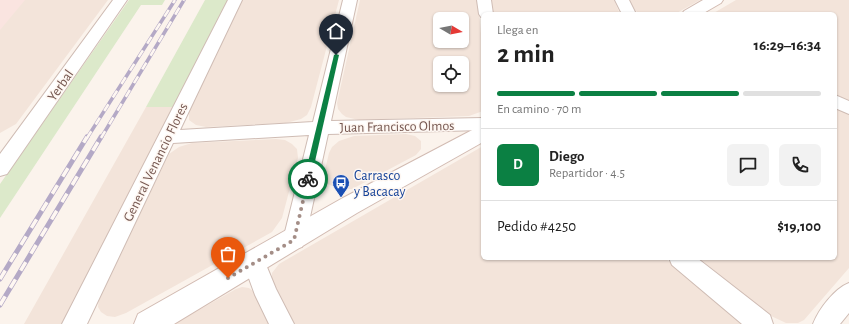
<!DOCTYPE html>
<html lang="es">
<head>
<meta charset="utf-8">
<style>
  body { margin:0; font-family:"Alegreya Sans",sans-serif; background:#f2f2f2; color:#222; height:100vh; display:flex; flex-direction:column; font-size:15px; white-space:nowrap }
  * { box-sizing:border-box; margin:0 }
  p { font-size:13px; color:#767676 }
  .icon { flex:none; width:22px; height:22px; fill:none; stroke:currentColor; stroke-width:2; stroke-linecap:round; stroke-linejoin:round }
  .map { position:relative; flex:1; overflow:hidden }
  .drawer { position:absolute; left:481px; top:12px; width:356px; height:248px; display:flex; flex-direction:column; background:#fff; border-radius:6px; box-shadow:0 1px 3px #0004 }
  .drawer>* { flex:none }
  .needle { width:26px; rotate:100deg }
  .buttons { position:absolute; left:433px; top:12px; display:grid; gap:8px }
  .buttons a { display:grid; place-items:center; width:36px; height:36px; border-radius:6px; background:#fff; box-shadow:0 1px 3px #0004; font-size:20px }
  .pin { position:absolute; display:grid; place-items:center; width:34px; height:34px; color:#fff; margin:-41px -17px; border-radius:50% 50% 50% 0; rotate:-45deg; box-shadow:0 0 4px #0007 }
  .pin .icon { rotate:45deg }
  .courier { position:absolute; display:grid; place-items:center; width:40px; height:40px; margin:-20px; border:3px solid #0b8043; border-radius:50%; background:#fff; color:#222; box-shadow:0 1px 5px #0007 }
  .summary em { font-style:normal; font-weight:600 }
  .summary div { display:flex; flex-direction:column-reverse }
  .summary { display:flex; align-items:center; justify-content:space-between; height:68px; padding:0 16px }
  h1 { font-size:26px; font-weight:600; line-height:30px }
  .bar { display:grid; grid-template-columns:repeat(4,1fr); gap:6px 4px; align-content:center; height:48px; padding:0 16px }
  .bar i { height:5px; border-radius:3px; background:#e0e0e0 }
  .bar .selected { background:#0b8043 }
  .bar p { grid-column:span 4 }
  .line { display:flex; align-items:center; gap:10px; padding:0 16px; border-top:1px solid #e0e0e0 }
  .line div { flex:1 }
  .round { display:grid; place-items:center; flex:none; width:42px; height:42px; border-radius:6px; background:#f2f2f2 }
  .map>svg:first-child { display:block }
</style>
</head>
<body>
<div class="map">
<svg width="849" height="324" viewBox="0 0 849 324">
  <rect width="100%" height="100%" fill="#fbf3ec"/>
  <path fill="#f3e4da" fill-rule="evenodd" d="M0,0H108L16,124L0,133Z
    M241,0H339L311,107L307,115L301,119L286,123L206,127L196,125L189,120V110Z
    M360,0H478L483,56V111L469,116L359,120L346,117L342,114L338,109L337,103ZM440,19H462V41H440ZM440,63H462V85H440Z
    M491,0H614L620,14H492Z
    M630,0H700L675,14H639L635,10Z
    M736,0H849V101L835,94V14H712Z
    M835,106L849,114V268L804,320L798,323H786L769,315L699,258H835Z
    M146,107H174L62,324H24Z
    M406,134L415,136L421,141V149L416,155L352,189H339L328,184L324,174L329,153L332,147L339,141L354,136Z
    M276,139L285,140L292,144L297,149L298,158L282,218L272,232L126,313L115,317L107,316L101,312L98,307L99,297L169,154L179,147L192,143Z
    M483,146V258H665L744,324H294L272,285V273L279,264Z
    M242,287L249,288L253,291L271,324H174L236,289Z"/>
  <path fill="#fae4e0" d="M0,0H25L0,30Z"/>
  <path fill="#dce9ca" d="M129,0H165L162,5H141L0,218V184Z
    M205,0H229L174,107H146Z"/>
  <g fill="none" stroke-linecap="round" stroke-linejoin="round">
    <defs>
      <path id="street" d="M113,0H127L7,174L0,176V154Z
        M228,0H242L180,130L313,122L343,0H357L331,121L483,118V130L328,134L305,240L302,247L294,249L286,247L283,240L309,135L173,143L87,324H62Z
        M477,0H491L493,14H483V17H481L479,14Z
        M615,0H629L636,14H622Z
        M835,95L849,101V114L835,108Z
        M254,252L262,255L276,289L294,324H269L255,295L243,262L246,255Z
        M669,258H697L770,315L773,324H742L672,265Z
        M849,283V313L840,324H813C819,309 834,289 849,283Z"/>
      <path id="secondary" d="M703,0H723L721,3L702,14H682L684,11Z
        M483,125V142L357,213L174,324H134L138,314L341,199L476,128Z"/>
    </defs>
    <use href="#street" stroke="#cfbcb4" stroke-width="2"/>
    <use href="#secondary" stroke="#d2bbb2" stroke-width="2"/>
    <use href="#street" fill="#fff" fill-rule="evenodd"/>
    <use href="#secondary" fill="#fff" fill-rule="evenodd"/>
    <defs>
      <path id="rail-far1" d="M87,138L175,0
        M101,138L184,0"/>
      <path id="rail" d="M0,279L87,137
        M0,305L101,137"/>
    </defs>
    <use href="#rail-far1" stroke="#b4a9c6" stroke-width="3.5"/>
    <use href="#rail" stroke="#b4a9c6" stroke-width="5"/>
    <use href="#rail-far1" stroke="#fef7f2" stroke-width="2.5" stroke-dasharray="8" stroke-linecap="butt"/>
    <use href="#rail" stroke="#fef7f2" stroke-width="3.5" stroke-dasharray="10" stroke-linecap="butt"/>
  </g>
  <path fill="#0b8043" d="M336,54L339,55L311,179L308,181L304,179L334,55Z"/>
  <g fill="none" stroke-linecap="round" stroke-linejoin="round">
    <path stroke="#a48e87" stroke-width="4" stroke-dasharray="0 7.2" d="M228,278L294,240L308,179"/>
  </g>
  <defs>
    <symbol id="bus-pin" viewBox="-11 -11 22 30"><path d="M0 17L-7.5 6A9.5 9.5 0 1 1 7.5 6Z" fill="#1a4fb4" stroke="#fef7f2"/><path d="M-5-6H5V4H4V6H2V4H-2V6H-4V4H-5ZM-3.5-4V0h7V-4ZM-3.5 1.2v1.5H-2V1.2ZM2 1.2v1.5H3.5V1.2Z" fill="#fff"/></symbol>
  </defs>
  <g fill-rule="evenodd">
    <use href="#bus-pin" x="331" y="173" width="20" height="27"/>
  </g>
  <g text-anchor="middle" stroke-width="3" stroke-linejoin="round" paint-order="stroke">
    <g font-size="14" fill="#755750" stroke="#fef7f2">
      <text transform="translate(60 85) rotate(-55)" y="5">Yerbal</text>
      <text transform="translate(397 126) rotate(-1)" y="5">Juan Francisco Olmos</text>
      <text transform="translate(155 162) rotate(-64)" y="5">General Venancio Flores</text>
    </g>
    <g font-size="14" fill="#164399" stroke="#fef7f2" text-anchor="start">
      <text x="354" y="180">Carrasco<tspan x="354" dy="16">y Bacacay</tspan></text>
    </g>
  </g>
</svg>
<div class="buttons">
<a><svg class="needle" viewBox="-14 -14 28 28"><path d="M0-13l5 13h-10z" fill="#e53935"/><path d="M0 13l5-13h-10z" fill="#767676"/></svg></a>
<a><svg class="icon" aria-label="locate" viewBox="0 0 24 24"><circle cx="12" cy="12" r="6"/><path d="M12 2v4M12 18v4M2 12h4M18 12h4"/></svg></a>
</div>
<div class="pin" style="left:228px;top:278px;background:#ea580c"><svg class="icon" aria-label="bag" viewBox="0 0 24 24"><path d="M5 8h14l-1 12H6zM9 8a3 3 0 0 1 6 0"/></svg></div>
<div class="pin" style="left:336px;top:55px;background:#1f2937"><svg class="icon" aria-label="home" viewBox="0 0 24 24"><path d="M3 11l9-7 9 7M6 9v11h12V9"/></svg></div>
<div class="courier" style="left:308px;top:179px"><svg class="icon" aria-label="bike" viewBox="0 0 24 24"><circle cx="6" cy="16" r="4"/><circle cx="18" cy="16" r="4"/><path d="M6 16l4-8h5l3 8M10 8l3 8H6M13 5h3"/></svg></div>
<section class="drawer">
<div class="summary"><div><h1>2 min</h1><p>Llega en</p></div><em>16:29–16:34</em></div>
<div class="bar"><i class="selected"></i><i class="selected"></i><i class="selected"></i><i></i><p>En camino · 70 m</p></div>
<div class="line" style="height:72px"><b class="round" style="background:#0b8043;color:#fff">D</b><div><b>Diego</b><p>Repartidor · 4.5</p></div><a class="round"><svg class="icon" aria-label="chat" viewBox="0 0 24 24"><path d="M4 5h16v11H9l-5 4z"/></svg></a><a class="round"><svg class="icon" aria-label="phone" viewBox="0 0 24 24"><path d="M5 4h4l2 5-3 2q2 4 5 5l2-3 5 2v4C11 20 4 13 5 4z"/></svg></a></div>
<div class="line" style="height:52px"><div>Pedido #4250</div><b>$19,100</b></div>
</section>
</div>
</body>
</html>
